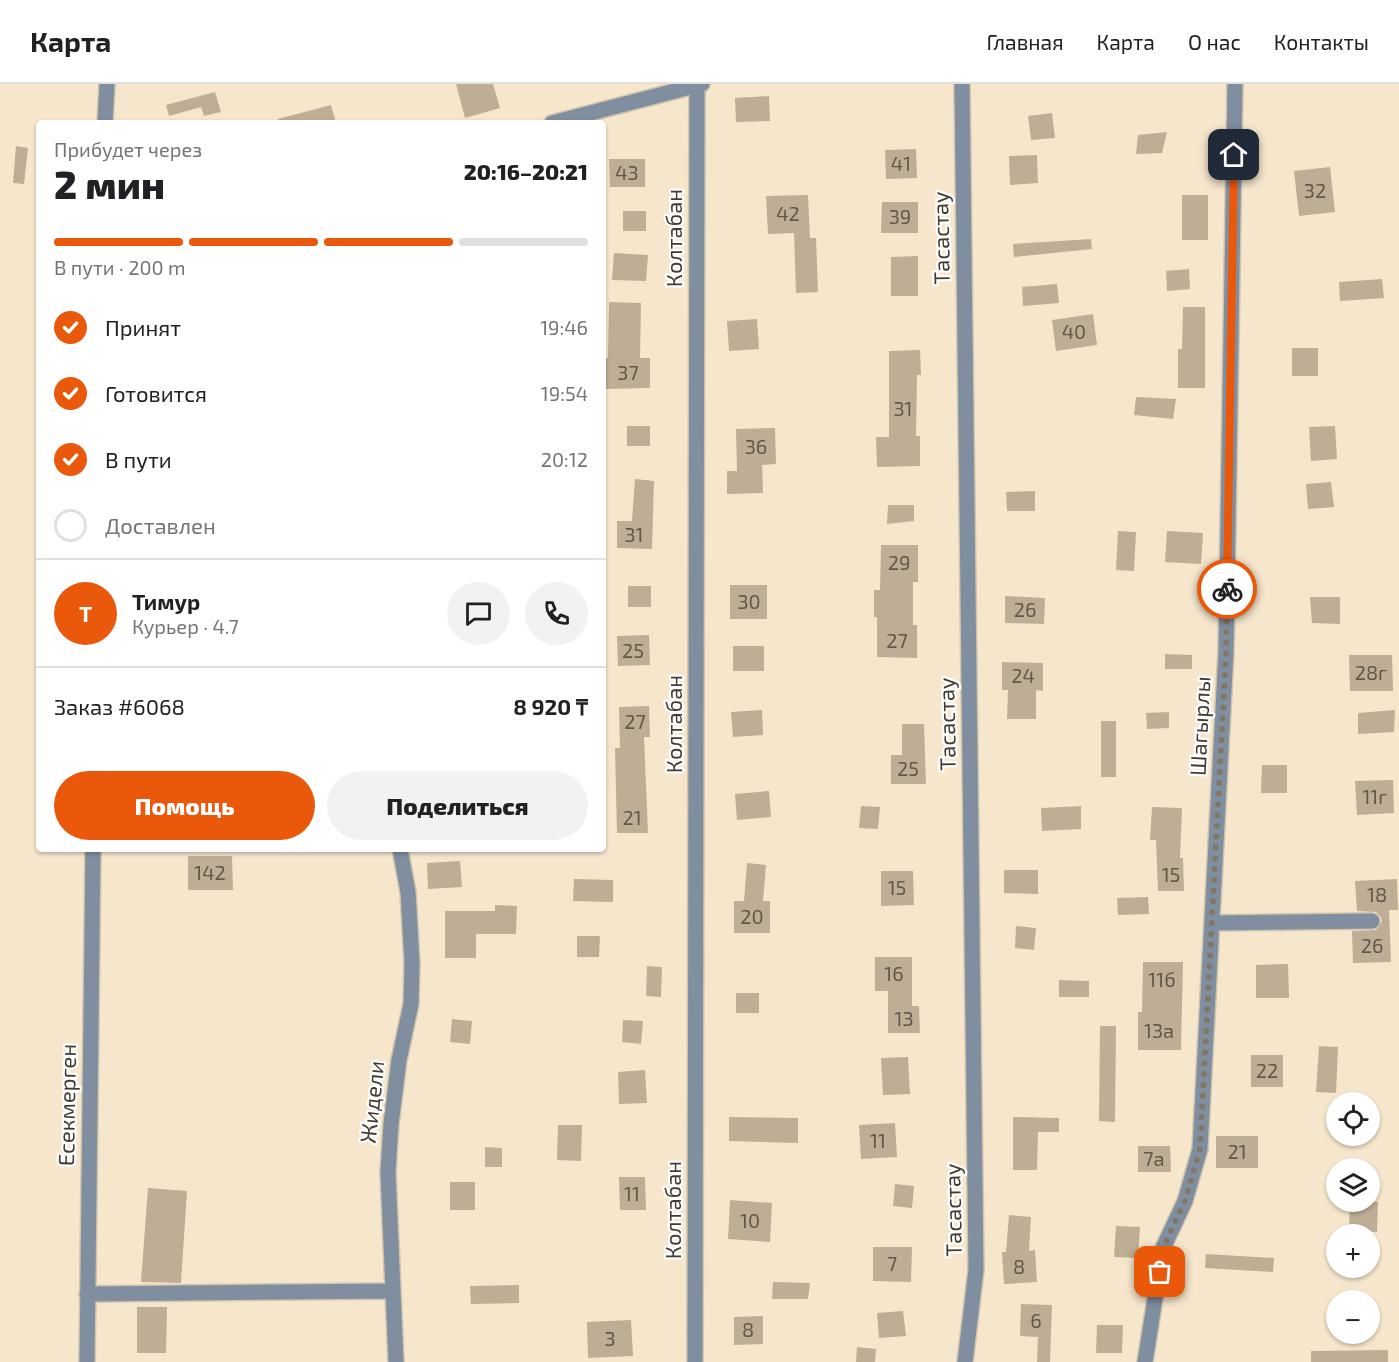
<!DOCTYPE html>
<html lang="ru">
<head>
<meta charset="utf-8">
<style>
  body { margin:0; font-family:"Exo 2",sans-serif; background:#f2f2f2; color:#202124; height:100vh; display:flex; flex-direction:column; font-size:22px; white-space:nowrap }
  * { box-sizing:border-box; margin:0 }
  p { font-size:20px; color:#757577 }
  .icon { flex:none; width:33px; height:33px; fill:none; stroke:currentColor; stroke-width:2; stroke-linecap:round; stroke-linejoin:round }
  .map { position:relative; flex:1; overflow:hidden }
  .drawer { position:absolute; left:36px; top:36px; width:570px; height:732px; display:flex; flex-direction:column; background:#fff; border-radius:6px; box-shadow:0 2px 4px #0004 }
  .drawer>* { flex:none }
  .fabs { position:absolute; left:1326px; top:1008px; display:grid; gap:12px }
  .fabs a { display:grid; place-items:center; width:54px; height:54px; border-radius:50%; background:#fff; box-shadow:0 2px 4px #0004; font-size:30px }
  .pin { position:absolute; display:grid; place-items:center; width:51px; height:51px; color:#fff; margin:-26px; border-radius:12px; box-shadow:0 3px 9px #0006 }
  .courier { position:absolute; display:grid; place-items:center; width:60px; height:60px; margin:-30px; border:4px solid #ea580c; border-radius:50%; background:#fff; color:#222; box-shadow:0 2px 8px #0007 }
  .summary em { font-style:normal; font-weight:800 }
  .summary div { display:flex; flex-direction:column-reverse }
  .summary { display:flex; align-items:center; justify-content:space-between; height:102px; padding:0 18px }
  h1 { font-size:39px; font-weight:800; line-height:45px }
  .bar { display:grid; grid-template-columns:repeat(4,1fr); gap:9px 6px; align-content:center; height:72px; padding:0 18px }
  .bar i { height:8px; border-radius:4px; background:#e0e0e0 }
  .bar .on { background:#ea580c }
  .bar p { grid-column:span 4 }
  .line { display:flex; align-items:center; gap:15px; padding:0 18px; border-top:2px solid #e0e0e0 }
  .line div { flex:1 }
  .round { display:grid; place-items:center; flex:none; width:63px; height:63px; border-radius:32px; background:#f2f2f2 }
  ol { padding:0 18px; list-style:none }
  li { display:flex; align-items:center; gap:18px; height:66px }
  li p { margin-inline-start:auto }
  li .icon { padding:6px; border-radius:50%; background:#ea580c; color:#fff; stroke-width:4 }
  li:last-child { color:#757577 }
  li i { width:33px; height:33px; border:3px solid #e0e0e0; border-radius:50% }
  .primary-button { display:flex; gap:12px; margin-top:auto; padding:12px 18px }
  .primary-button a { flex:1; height:69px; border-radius:36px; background:#ea580c; color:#fff; font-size:24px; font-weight:800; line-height:69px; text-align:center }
  .primary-button a+a { background:#f2f2f2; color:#202124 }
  header { display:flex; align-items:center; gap:36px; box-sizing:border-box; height:84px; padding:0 30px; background:#fff; border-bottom:2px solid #e0e0e0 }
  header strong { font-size:28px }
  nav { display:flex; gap:33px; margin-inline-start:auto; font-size:21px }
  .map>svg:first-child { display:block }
</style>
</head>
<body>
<header>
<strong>Карта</strong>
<nav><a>Главная</a><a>Карта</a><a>О нас</a><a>Контакты</a></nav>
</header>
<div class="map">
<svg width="1399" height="1278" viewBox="0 0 1399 1278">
  <rect width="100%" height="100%" fill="#f6e6cc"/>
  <path fill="#beae96" d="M456,0H493L500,24L465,34Z
    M215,8L221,28L204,32L201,23L169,32L166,21Z
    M769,12L770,37L736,38L735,14Z
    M331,21L336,39H278V35Z
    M1052,29L1055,54L1031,56L1028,32Z
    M1167,48L1162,69L1136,70L1138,51Z
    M16,62L28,64L24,100L13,99Z
    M916,65L917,94L886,95L885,66Z
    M1037,71L1038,99L1010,101L1009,72Z
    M609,75H645V103H610Z
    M1330,83L1335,128L1299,132L1294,87Z
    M808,111L810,154H816L818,208L796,209L794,149L768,150L766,112Z
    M1182,111H1208V156H1182Z
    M882,118H918V149H881Z
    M623,127H646V147H623Z
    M1091,155L1092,165L1014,173L1013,160Z
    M614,169L648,171L646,197L612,196Z
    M918,172V212H891V173Z
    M1189,185L1190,205L1167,207L1166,187Z
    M1382,195L1384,214L1340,217L1339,198Z
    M1057,200L1059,219L1023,222L1022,203Z
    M609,218L641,219L640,274H650V304L606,305L605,274H608Z
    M1183,223H1205V304H1178V265H1182Z
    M1093,230L1097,261L1056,267L1052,236Z
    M757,235L759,265L729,267L727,237Z
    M1292,264H1318V292H1292Z
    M920,266L921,291H917L916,352H920V382L877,383L876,353H889V267Z
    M1136,313L1176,315L1173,335L1134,331Z
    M627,342H650V362H627Z
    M1335,342L1337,375L1311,377L1309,343Z
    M775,344L776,380L762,381L763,409L727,410V387H737L736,345Z
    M635,395L654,397L652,465L617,464V437H632Z
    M1331,398L1334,423L1308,425L1306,400Z
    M1035,407V427H1007L1006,408Z
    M888,421H914V437L887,440Z
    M1118,447L1136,448L1134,487L1116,486Z
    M1167,447L1203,449L1201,480L1165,478Z
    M881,461H918V498H913V541H917V574L877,573V533H874V506H880Z
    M730,501H767V535H730Z
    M628,502H651V523H628Z
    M1005,512L1045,514L1044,540L1005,539Z
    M1310,513H1340V540L1312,539Z
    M649,551L650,581L618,582L617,552Z
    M733,562H764V587H733Z
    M1165,570L1192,571V585H1165Z
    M1349,571H1392L1393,607H1350Z
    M1002,578L1043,579V607L1036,606V635H1007L1008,606H1002Z
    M649,622L650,653H644L648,749H617L615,664H620L619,623Z
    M762,626L763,651L733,653L731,628Z
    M1395,626L1394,648L1358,650V629Z
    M1169,628V644L1147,645L1146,629Z
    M1101,637H1116V693H1101Z
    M902,640H924L926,700H891V671H902Z
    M1262,681H1287V709H1261Z
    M1393,696L1394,729L1357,731L1355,697Z
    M769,707L771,733L737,736L735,710Z
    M861,722L880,723L878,745L859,744Z
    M1081,722V745L1042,747L1041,724Z
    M1152,723L1182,724L1180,774H1183L1184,807H1158L1156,756H1150Z
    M188,772H232L233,806H188Z
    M460,777L462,803L428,805L427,779Z
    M747,779L766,781L763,817H770V849H734V817H744Z
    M1004,786H1038V810L1004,809Z
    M881,787H913L914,821L881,822Z
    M574,795L613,796V818L573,817Z
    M1397,795L1398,826H1389L1391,878L1353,879L1352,847L1376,846L1382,837L1381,833L1376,828L1357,827L1355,797Z
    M1148,813L1149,830L1118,831L1117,814Z
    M495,821L517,822L516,850H476V874H445V827H495Z
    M1016,842L1036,844L1034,866L1015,864Z
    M577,852H600L599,873H577Z
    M875,873H912V922H919L920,949H888V907H875Z
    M1143,878H1183L1181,966H1138V928H1142Z
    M1288,880L1289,914H1256V881Z
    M647,882L662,883L661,913L646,912Z
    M1059,896L1089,897V913H1059Z
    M736,909H759V929H736Z
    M452,935L472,937L470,960L450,958Z
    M623,936L643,937L641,960L622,958Z
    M1100,942H1116L1115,1038L1099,1037Z
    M1319,962L1338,963L1336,1009L1316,1008Z
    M1251,971H1283V1003H1251Z
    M908,973L910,1010L883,1011L881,974Z
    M645,986L647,1019L619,1020L618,988Z
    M729,1033L798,1034V1059L729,1057Z
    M1013,1033L1059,1034V1048H1038L1037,1086H1013Z
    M895,1039L897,1073L861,1075L859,1041Z
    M558,1041H582L581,1077L557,1076Z
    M1216,1052H1258V1084H1216Z
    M1138,1062H1170L1171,1088H1138Z
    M485,1063L502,1064V1083H485Z
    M619,1093H645L646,1126H620Z
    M450,1098H475V1126H450Z
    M895,1100L914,1102L912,1124L893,1122Z
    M148,1104L187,1107L181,1199L141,1198Z
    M730,1116L772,1119L770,1158L728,1155Z
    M1350,1118H1378L1377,1148L1349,1147Z
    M1009,1131L1031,1133L1029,1167L1035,1166L1037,1198L1004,1200L1002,1168H1006Z
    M1116,1142L1140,1143L1138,1174L1114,1173Z
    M873,1163H912L911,1198L873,1197Z
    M1206,1170L1274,1174L1273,1188L1205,1184Z
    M773,1198L810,1199L808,1215H772Z
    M519,1201V1219L471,1220L470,1202Z
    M1021,1220L1052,1221L1050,1278H1037L1038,1253L1020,1252Z
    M137,1223H167L166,1269H137Z
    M903,1227L906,1252L879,1254L877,1229Z
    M763,1232V1260L734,1261V1233Z
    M631,1236L633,1272L588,1274L587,1238Z
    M1097,1241H1123L1122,1269H1096Z
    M857,1263L876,1265L875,1278H856Z
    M1388,1266V1278H1311V1267Z"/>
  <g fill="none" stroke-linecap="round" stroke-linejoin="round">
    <defs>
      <path id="minor" d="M962,0L976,1186L965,1278
        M105,39L107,0
        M552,39L702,0
        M1212,839L1372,837
        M87,1210L393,1207
        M87,1278L93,765
        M396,1278L388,1088L391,1040L399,976L411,920L412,879L408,808L400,765
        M695,1278L697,1
        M1145,1278L1163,1164L1185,1117L1200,1065L1226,568L1235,0"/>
    </defs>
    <use href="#minor" stroke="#d2c4ad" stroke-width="18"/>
    <use href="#minor" stroke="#7f8f9f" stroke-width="15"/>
  </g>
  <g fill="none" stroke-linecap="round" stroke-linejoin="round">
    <path stroke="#817767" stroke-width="6" stroke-dasharray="0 10.8" d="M1160,1188L1163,1164L1185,1117L1200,1065L1226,568L1227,505"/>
    <path stroke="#ea580c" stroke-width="8" d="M1227,505L1234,71"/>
  </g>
  <g text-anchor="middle" stroke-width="4.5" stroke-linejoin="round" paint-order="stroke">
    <g font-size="20" fill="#61584a">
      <text x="901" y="87">41</text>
      <text x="627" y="96">43</text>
      <text x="1315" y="114">32</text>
      <text x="788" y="137">42</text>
      <text x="900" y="140">39</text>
      <text x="1074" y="255">40</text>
      <text x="628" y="296">37</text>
      <text x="903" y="332">31</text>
      <text x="756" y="370">36</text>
      <text x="634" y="458">31</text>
      <text x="899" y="486">29</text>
      <text x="749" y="525">30</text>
      <text x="1025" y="533">26</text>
      <text x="897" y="564">27</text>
      <text x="633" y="574">25</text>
      <text x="1371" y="596">28г</text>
      <text x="1023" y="599">24</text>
      <text x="635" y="645">27</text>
      <text x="908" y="692">25</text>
      <text x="1375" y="720">11г</text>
      <text x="632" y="741">21</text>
      <text x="210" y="796">142</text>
      <text x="1171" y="798">15</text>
      <text x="897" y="811">15</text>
      <text x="1377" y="818">18</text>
      <text x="752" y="840">20</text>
      <text x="1372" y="869">26</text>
      <text x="894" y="897">16</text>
      <text x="1162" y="903">11б</text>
      <text x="904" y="942">13</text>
      <text x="1159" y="954">13а</text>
      <text x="1267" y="994">22</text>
      <text x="878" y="1064">11</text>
      <text x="1237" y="1075">21</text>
      <text x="1154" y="1082">7а</text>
      <text x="632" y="1117">11</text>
      <text x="750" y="1144">10</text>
      <text x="892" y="1187">7</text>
      <text x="1019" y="1190">8</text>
      <text x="1036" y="1244">6</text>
      <text x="748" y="1253">8</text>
      <text x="610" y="1262">3</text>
    </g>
    <g font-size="22" fill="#423b31" stroke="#fff">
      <text transform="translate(674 154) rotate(-90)" y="8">Колтабан</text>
      <text transform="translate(941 154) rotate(-91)" y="8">Тасастау</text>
      <text transform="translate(674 640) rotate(-90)" y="8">Колтабан</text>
      <text transform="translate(947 640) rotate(-91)" y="8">Тасастау</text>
      <text transform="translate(1200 642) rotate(-87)" y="8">Шагырлы</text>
      <text transform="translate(372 1018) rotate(-84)" y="8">Жидели</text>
      <text transform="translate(67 1021) rotate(-89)" y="8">Eсекмерген</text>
      <text transform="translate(673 1126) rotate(-90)" y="8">Колтабан</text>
      <text transform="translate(953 1126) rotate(-91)" y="8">Тасастау</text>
    </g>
  </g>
</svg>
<div class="fabs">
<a><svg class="icon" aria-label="locate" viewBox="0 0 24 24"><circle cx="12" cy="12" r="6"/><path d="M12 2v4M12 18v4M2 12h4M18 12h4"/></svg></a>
<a><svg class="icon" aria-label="layers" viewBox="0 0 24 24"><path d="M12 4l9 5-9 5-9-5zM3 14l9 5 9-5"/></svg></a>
<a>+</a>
<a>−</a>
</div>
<div class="pin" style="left:1160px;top:1188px;background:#ea580c"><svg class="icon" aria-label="bag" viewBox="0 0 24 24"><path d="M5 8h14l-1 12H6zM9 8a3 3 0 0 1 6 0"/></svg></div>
<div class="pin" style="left:1234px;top:71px;background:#1f2937"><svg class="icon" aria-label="home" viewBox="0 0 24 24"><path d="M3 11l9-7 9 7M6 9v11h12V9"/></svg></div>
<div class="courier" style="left:1227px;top:505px"><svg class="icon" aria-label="bike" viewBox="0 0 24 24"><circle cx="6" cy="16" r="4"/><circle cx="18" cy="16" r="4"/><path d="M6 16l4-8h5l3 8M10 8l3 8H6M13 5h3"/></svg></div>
<section class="drawer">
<div class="summary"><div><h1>2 мин</h1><p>Прибудет через</p></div><em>20:16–20:21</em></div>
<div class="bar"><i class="on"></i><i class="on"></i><i class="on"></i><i></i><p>В пути · 200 m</p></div>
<ol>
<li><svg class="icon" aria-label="check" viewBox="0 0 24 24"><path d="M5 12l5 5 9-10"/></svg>Принят<p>19:46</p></li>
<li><svg class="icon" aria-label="check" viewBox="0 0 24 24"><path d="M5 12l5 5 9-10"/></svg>Готовится<p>19:54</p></li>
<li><svg class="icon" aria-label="check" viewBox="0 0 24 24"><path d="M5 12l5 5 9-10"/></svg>В пути<p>20:12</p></li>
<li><i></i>Доставлен</li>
</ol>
<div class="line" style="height:108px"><b class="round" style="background:#ea580c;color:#fff">Т</b><div><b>Тимур</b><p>Курьер · 4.7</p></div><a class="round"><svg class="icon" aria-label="chat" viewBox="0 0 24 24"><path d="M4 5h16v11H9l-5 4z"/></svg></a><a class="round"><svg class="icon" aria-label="phone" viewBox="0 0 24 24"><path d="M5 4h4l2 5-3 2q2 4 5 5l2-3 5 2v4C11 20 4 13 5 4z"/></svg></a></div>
<div class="line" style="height:78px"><div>Заказ #6068</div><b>8 920 ₸</b></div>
<div class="primary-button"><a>Помощь</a><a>Поделиться</a></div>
</section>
</div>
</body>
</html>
